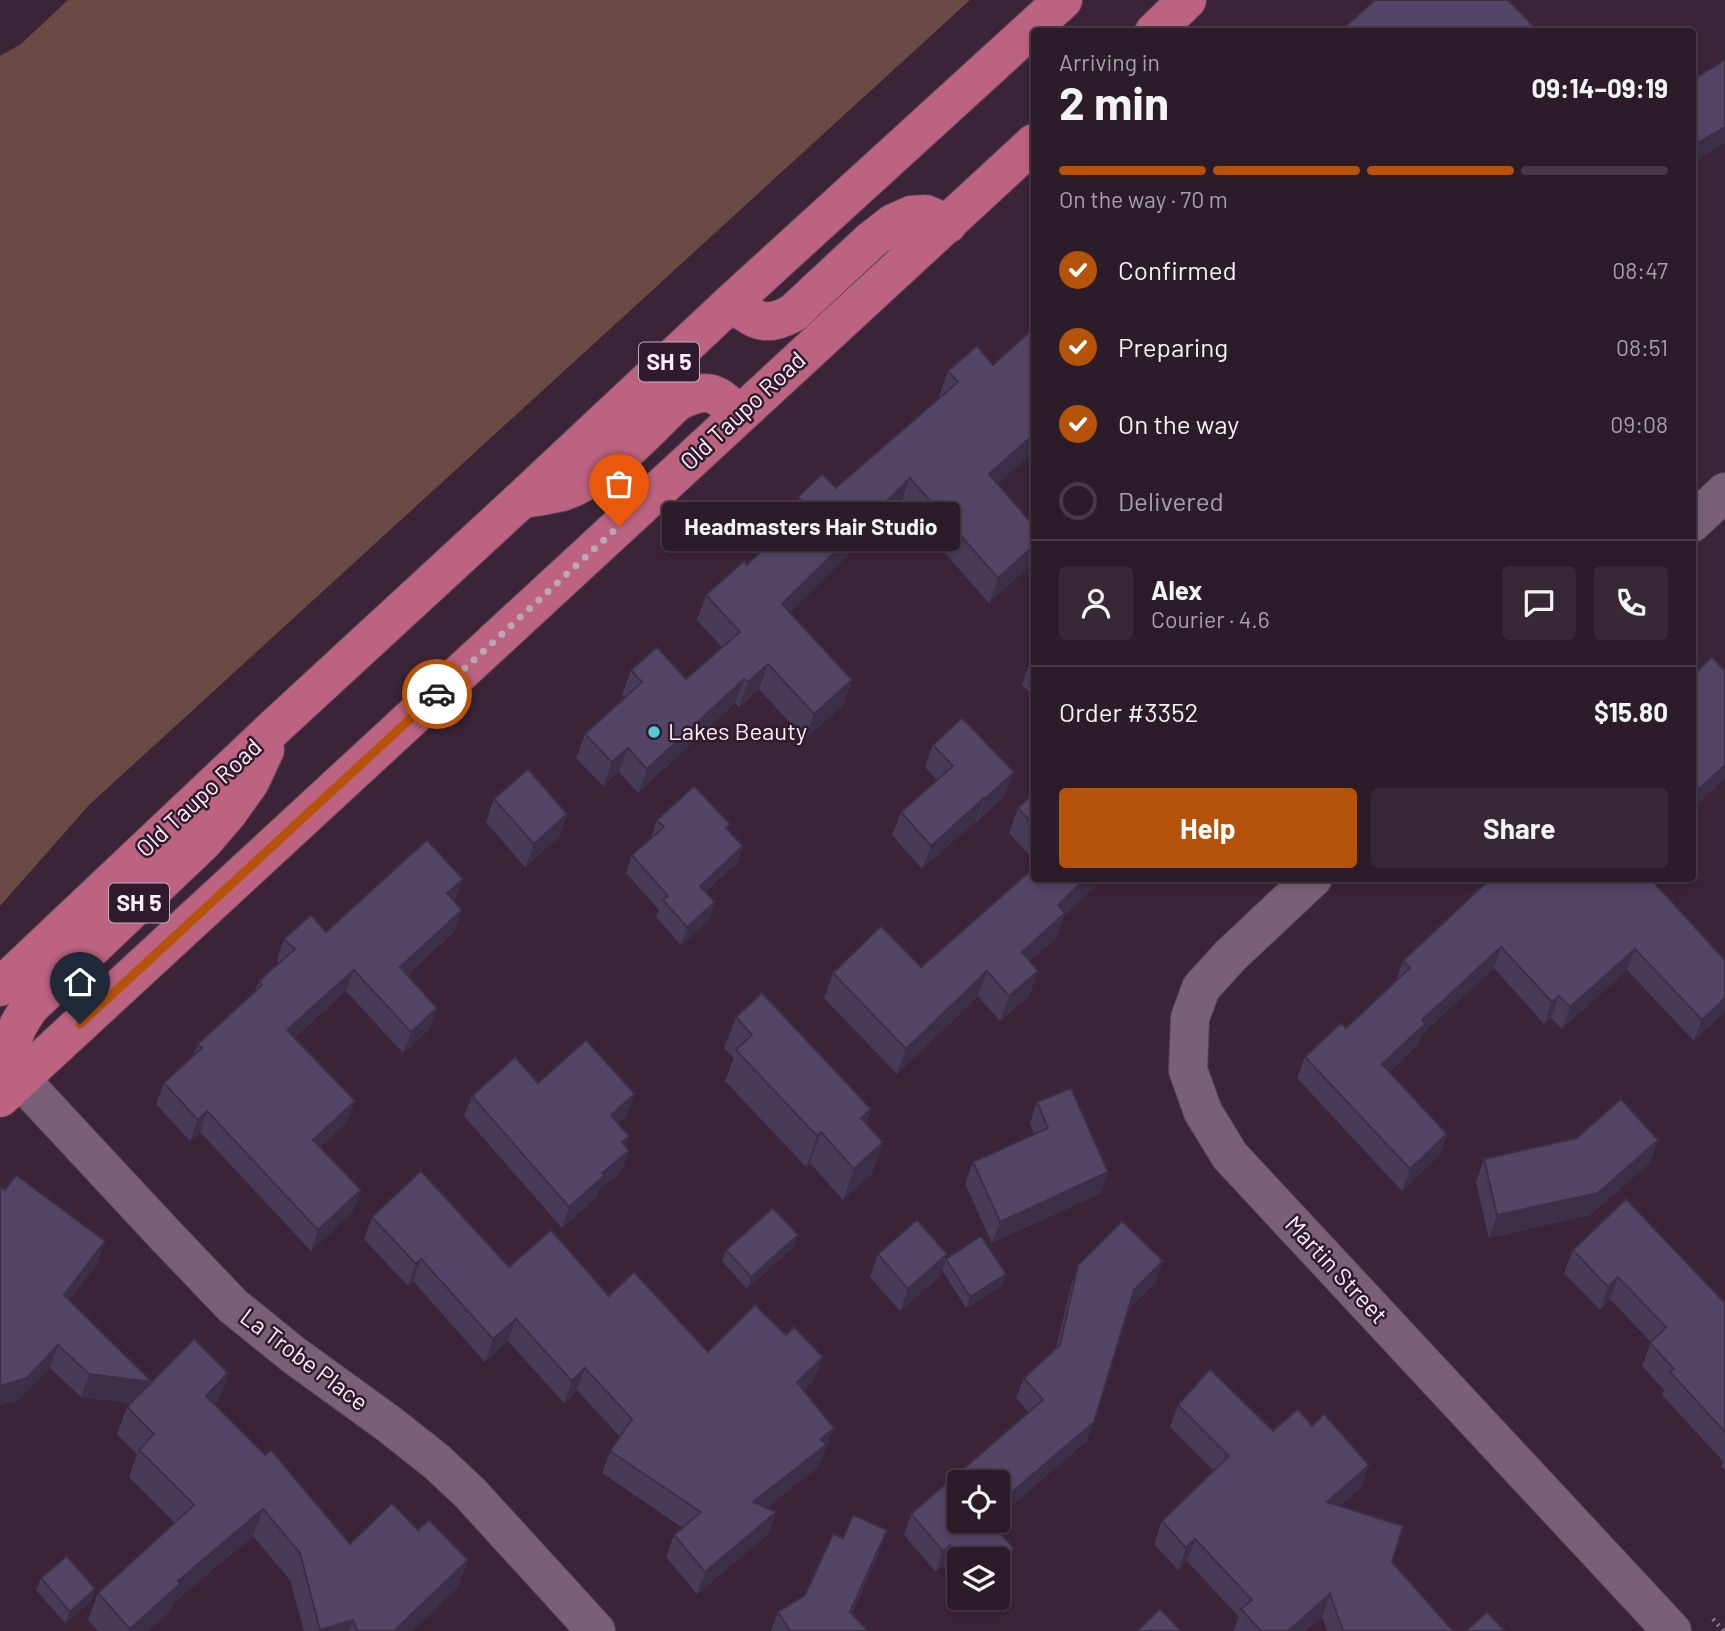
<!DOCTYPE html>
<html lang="en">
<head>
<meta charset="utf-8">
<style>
  body { margin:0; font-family:Barlow,sans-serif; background:#382835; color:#f1f3f6; height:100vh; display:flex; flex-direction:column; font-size:26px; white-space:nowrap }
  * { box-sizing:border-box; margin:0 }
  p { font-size:23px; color:#a6a1a8 }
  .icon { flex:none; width:38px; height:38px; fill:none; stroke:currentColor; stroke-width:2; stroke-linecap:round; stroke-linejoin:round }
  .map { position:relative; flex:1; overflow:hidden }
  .drawer { position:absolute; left:1031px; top:28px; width:665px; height:854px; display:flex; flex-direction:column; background:#2c1b29; border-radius:7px; box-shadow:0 4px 10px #0003,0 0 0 2px #483946 }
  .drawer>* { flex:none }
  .fabs { position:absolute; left:947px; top:1470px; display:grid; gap:14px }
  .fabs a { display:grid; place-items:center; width:63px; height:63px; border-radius:7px; background:#2c1b29; box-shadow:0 4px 10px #0003,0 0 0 2px #483946; font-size:35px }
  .pin { position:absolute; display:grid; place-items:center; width:60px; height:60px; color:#fff; margin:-72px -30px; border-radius:50% 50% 50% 0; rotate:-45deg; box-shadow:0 0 7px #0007 }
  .pin .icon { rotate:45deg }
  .courier { position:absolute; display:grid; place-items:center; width:70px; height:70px; margin:-35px; border:5px solid #b45309; border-radius:50%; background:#fff; color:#222; box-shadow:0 2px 9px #0007 }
  .bubble { position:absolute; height:49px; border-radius:7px; background:#2c1b29; box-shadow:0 4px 10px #0003,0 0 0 2px #483946; font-size:23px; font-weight:700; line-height:49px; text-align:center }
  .head em { font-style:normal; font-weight:700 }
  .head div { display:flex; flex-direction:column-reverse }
  .head { display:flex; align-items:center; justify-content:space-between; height:119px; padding:0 28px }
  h1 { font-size:46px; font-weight:700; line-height:52px }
  .bar { display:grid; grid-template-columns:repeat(4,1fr); gap:10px 7px; align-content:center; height:84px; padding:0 28px }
  .bar i { height:9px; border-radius:5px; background:#483946 }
  .bar .active { background:#b45309 }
  .bar p { grid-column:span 4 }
  .line { display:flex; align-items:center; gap:18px; padding:0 28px; border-top:2px solid #483946 }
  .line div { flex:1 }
  .round { display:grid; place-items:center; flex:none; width:74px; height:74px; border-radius:7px; background:#382835 }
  ol { padding:0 28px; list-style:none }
  li { display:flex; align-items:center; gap:21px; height:77px }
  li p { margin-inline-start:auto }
  li .icon { padding:7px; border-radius:50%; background:#b45309; color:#fff; stroke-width:4 }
  li:last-child { color:#a6a1a8 }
  li i { width:38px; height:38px; border:4px solid #483946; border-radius:50% }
  .primary-button { display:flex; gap:14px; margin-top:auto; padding:14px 28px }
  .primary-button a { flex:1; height:80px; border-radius:7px; background:#b45309; color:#fff; font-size:28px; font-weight:700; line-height:80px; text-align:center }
  .primary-button a+a { background:#382835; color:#f1f3f6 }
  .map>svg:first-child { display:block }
</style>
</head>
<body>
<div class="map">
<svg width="1725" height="1631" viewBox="0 0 1725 1631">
  <rect width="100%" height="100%" fill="#3b2437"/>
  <path fill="#6b4945" d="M68,0H970L89,805L0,906V56L21,44Z"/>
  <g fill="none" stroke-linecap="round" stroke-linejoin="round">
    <defs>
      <path id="minor" d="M1692,523L1725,492
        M1313,878L1230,956L1201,988L1190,1018L1188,1070L1203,1112L1230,1156L1672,1631
        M20,1079L168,1238L233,1306L295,1356L389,1424L437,1462L470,1493L596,1631"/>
      <path id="highway" d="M1154,32L1187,0
        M731,303C756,320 764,329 793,313L869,242L893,223L911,215L926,214L948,224
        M524,499C536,497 550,495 562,492C607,477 643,434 677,402C709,386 716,392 739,415
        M0,987L277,725L522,499L731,303L1063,0
        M20,1079C9,1044 9,1037 30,1007L203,842L228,813L250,782L265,750
        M0,1098L1034,143"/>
    </defs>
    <use href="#minor" stroke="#564253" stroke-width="40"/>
    <use href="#highway" stroke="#564253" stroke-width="40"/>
    <path stroke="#8e7b8b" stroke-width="4.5" stroke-dasharray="2 5" stroke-linecap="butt" d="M1713,1619L1724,1631"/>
    <use href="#minor" stroke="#7a6076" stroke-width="38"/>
    <use href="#highway" stroke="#bc6381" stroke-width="38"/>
  </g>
  <path fill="#483b58" d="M1034,328V451L997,483L1034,526L989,603L901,503L790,612L852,680L843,705L805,739L759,689L739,707L735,703L638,793L619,772L603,786L576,758L585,734L624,698L622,695L631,670L686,679L722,647L697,620L706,595L747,565L790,522L798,497L836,488L940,397L939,396L948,371L993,365Z
    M1034,658V697L1022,685L1030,662Z
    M933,745L1005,795L977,822L976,821L922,869L892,835L901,812L937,780L925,767Z
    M1034,793V860L1009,833L1018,808Z
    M494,799L567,814L559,837L525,867L486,822Z
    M657,820L728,830L743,846L737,863L705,892L715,902L709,920L681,945L656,917L659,910L626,873L632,855L651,838Z
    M1491,878L1725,960L1694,1041L1627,970L1562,1029L1551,1018L1544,1024L1494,968L1421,1035L1418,1045L1389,1072L1447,1134L1439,1156L1402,1191L1297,1078L1305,1057L1346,1028L1396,981L1403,961Z
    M463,879L454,901L455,931L407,975L437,1008L430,1029L403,1053L346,991L294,1038L347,1122L320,1147L353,1211L311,1251L200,1132L190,1141L156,1104L164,1083L194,1054L198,1044L255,991L259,981L279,963L277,960L284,939L326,932Z
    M1064,916L1056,938L1030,961L1038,971L1029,996L1000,1021L978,996L897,1074L824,998L833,973L921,967Z
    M736,1017L871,1109L866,1123L883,1142L872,1173L843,1200L810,1163L806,1167L725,1081L734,1058L724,1048Z
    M538,1083L627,1115L618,1123L629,1136L625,1146L629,1151L621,1172L599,1190L597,1197L562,1228L464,1116L472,1096Z
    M1037,1102L1101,1193L992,1243L965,1184L973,1162L1034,1134L1030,1123Z
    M1658,1140L1650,1163L1590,1215L1489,1238L1476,1182L1484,1159Z
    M0,1186L97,1264L69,1300L152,1382L228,1373L219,1399L214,1404L350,1544L418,1530L468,1560L458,1587L412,1631H304L290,1580L253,1536L173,1603L170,1611L148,1631H98L88,1620L98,1593L175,1523L129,1477L137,1454L117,1434L127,1407L131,1403L81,1397L50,1368L18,1400Z
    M372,1217L509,1267L609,1296L708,1352L815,1379L804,1390L834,1428L818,1467L766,1508L776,1512L768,1534L697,1594L666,1557L674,1535L683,1528L602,1473L610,1451L620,1437L577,1390L564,1403L508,1341L485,1362L413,1281L408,1286L364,1239Z
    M798,1235L793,1247L747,1289L722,1261L726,1250Z
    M1573,1250L1725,1303V1471L1721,1466L1723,1461L1662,1395L1664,1390L1642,1366L1651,1342L1610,1299L1600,1310L1564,1273Z
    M878,1254H947L939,1277L900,1311L870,1277Z
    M946,1259L1002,1286L966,1308L942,1270Z
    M1078,1265L1156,1282L1128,1309L1086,1442L959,1521H995L991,1524L1014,1548L1007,1568L998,1559H959V1583L943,1566L936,1572L904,1535L911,1514L1029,1413L1016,1398L1024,1378L1056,1348L1071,1286Z
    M1178,1405L1273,1431L1361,1487L1340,1506L1453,1631H1327L1322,1617L1305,1631H1233L1239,1617L1187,1561L1178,1570L1154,1544L1162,1521L1214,1471L1170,1427Z
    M879,1553L852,1613L868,1631H771L778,1612Z
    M41,1578L95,1589L91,1601L65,1623L36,1590Z"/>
  <path fill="#3b3047" d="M1725,127V143L1692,163V148L1694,145Z
    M1034,434V451L980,499L989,474Z
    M910,478L901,503L773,628L782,604Z
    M1034,545V562L989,603L998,578Z
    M768,664L759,689L739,707L748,682Z
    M744,679L735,703L638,793L647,769Z
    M852,680L843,705L805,739L814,714Z
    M628,748L619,772L603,786L612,762Z
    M1725,765V779L1692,809V795Z
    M1014,772L1005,795L977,822L985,799Z
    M984,798L976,821L922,869L931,846Z
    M567,814L559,837L525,867L534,844Z
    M743,846L737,863L693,903L700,886Z
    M1086,878H1104L1064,916L1056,938L1012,977L1022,952L1058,905Z
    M463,879L455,900L439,914L447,893Z
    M715,902L709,920L681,945L687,927Z
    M462,910L455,931L392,988L400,967Z
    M1501,947L1494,968L1421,1035L1418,1045L1374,1086L1382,1064L1422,1020Z
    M1635,949L1627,970L1562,1029L1570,1007Z
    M354,970L346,991L279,1051L287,1030Z
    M987,971L978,996L897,1074L906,1049Z
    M1038,971L1029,996L1000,1021L1009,996Z
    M1559,996L1551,1018L1544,1024L1552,1002Z
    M1725,998V1012L1694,1041L1702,1020Z
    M437,1008L430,1029L403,1053L411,1032Z
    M635,1094L627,1115L603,1136L611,1115Z
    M355,1101L347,1122L306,1161L313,1140Z
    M871,1109L860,1139L861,1118Z
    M207,1111L200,1132L190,1141L198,1120Z
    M821,1132L810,1163L806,1167L817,1136Z
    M1447,1134L1439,1156L1402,1191L1410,1169Z
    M629,1136L621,1157L622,1142Z
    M1658,1140L1650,1163L1590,1215L1489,1238L1497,1215Z
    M883,1142L872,1173L843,1200L854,1169Z
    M629,1151L621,1172L599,1190L597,1197L562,1228L569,1207L602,1173Z
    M1108,1172L1101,1193L992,1243L1000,1222Z
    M361,1190L353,1211L311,1251L318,1230Z
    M798,1235L793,1247L747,1289L751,1277Z
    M105,1241L97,1264L56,1318L64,1295Z
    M947,1254L939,1277L900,1311L908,1289Z
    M421,1259L413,1281L408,1286L416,1264Z
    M1163,1261L1156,1282L1127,1311L1134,1290Z
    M1006,1274L1002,1286L966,1308L970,1297Z
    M1618,1277L1610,1299L1600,1310L1608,1287Z
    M516,1319L508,1341L485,1362L493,1339Z
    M58,1345L50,1368L18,1400L0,1406V1386Z
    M823,1357L815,1379L789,1404L797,1382Z
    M585,1368L577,1390L564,1403L572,1381Z
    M228,1373L219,1399L196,1423L206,1396Z
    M89,1374L152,1382L144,1404L81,1397Z
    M1094,1422L1086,1442L998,1518V1504Z
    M834,1428L818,1467L745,1525L753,1502L821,1439Z
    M1369,1465L1361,1487L1319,1524L1327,1502Z
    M263,1509L253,1536L173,1603L170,1611L148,1631H129L130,1629L178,1581Z
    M776,1512L768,1534L697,1594L705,1572Z
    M887,1530L879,1553L843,1631L850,1612Z
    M1195,1539L1187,1561L1178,1570L1186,1548Z
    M950,1545L943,1566L936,1572L943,1551Z
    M1014,1548L1007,1568L998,1577V1564Z
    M468,1560L458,1587L412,1631H394Z
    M95,1589L91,1601L65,1623L70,1612Z
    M1330,1594L1322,1617L1305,1631H1288Z
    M353,1620L349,1631H320V1630Z"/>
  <path fill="#544566" stroke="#3b3047" stroke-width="2" d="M1375,0H1508L1539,32H1347L1344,28Z
    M1725,60V127L1694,145L1692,148V80Z
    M1034,328V434L989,474L1034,526V545L998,578L910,478L782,604L852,680L814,714L768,664L748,682L744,679L647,769L628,748L612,762L585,734L642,682L631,670L657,647L686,679L740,632L706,595L744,561L747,565L807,506L798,497L822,474L836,488L958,382L948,371L977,346L993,365Z
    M1712,657L1725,671V765L1692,795V696L1695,693L1692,690V676Z
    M1034,658V666L1030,662Z
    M962,718L1014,772L985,799L984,798L931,846L901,812L953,766L933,745Z
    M528,769L567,814L534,844L494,799Z
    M694,786L730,824L726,828L743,846L700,886L715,902L687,927L663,900L668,896L632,855L664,827L657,820Z
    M1034,793V825L1018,808Z
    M427,840L463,879L447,893L462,910L400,967L437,1008L411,1032L354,970L287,1030L355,1101L313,1140L361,1190L318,1230L207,1111L198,1120L164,1083L202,1048L198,1044L262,985L259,981L295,949L284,939L311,915L326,932Z
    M1034,868V878H1086L1058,905L1065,913L1022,952L1038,971L1009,996L987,971L906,1049L833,973L881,926L921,967Z
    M1491,878H1650L1725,960V998L1702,1020L1635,949L1570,1007L1559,996L1552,1002L1501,947L1422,1020L1425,1024L1382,1064L1447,1134L1410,1169L1305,1057L1341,1023L1346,1028L1410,968L1403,961Z
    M762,993L871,1109L861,1118L883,1142L854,1169L821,1132L817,1136L736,1050L752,1035L736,1017Z
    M586,1040L635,1094L611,1115L629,1136L622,1142L629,1151L602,1173L604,1176L569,1207L472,1096L515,1057L538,1083Z
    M1071,1088L1108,1172L1000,1222L973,1162L1048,1128L1037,1102Z
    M1621,1099L1658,1140L1598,1193L1497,1215L1484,1159L1577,1138Z
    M421,1171L509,1267L551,1230L609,1296L634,1272L708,1352L755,1305L786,1335L794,1327L823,1357L797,1382L834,1428L821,1439L826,1445L753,1502L776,1512L705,1572L674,1535L701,1512L610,1451L632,1419L585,1368L572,1381L516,1319L493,1339L421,1259L416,1264L372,1217Z
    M16,1175L105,1241L64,1295L152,1382L89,1374L58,1345L27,1378L0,1386V1186L5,1190Z
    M1626,1199L1725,1303V1432L1670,1372L1674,1369L1650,1343L1666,1327L1618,1277L1608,1287L1573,1250Z
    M773,1208L798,1235L751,1277L726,1250Z
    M917,1220L947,1254L908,1289L878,1254Z
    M1122,1221L1163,1261L1134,1290L1094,1422L998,1504V1482H959V1521H988L1014,1548L998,1564V1559H964L950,1545L943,1551L911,1514L1043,1400L1024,1378L1060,1345L1078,1265Z
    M981,1236L1006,1274L970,1297L946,1259Z
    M194,1339L228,1373L206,1396L265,1455L271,1450L350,1544L392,1503L418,1530L429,1520L468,1560L394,1631H357L353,1620L320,1630L300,1553L263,1509L178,1581L180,1584L130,1629L98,1593L194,1505L139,1450L154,1434L127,1407Z
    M1210,1369L1273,1431L1298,1409L1312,1426L1324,1414L1369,1465L1327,1502L1403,1526L1392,1562L1453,1631H1343L1330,1594L1288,1631H1261L1241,1609L1252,1600L1195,1539L1186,1548L1162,1521L1229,1456L1178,1405Z
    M853,1515L887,1530L850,1612L868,1631H790L778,1612L805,1595L833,1534L843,1538Z
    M67,1556L95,1589L70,1612L41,1578Z
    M1160,1609L1181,1631H1137Z
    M1487,1612L1505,1631H1466Z"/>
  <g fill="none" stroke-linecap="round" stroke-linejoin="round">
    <path stroke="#baa8b6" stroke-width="7" stroke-dasharray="0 12.6" d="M437,694L619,526"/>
    <path stroke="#b45309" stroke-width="9" d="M80,1024L437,694"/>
  </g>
  <circle fill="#52ccd0" stroke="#301a2d" stroke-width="2.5" cx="654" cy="732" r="7"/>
  <g text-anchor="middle" stroke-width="5" stroke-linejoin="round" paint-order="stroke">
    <g fill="#301a2d" stroke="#c0afbd" stroke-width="2">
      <rect x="639" y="342.5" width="60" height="39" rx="5"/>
      <rect x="109" y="883.5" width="60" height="39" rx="5"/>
    </g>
    <g font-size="23" font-weight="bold" fill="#feeffb">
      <text x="669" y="370">SH 5</text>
      <text x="139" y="911">SH 5</text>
    </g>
    <g font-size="24" fill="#feeffb" stroke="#301a2d">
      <text transform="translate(743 411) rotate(-43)" y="8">Old Taupo Road</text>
      <text transform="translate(199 798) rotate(-43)" y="8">Old Taupo Road</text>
      <text transform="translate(1336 1270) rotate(47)" y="8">Martin Street</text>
      <text transform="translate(304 1360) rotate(37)" y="8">La Trobe Place</text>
    </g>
    <g font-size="24" fill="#feeffb" stroke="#301a2d" text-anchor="start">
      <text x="668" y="740">Lakes Beauty</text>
    </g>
  </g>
</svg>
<div class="fabs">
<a><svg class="icon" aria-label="locate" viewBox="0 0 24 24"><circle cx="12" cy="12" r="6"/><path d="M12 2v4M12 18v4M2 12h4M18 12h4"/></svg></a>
<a><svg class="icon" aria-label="layers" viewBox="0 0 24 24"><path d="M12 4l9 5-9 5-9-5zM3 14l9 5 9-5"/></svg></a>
</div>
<div class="pin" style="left:619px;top:526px;background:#ea580c"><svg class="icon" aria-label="bag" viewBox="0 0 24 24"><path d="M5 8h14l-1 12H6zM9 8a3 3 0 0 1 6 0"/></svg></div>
<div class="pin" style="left:80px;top:1024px;background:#1f2937"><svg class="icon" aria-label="home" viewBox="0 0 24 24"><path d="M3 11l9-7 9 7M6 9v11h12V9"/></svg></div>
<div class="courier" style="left:437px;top:694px"><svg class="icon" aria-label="car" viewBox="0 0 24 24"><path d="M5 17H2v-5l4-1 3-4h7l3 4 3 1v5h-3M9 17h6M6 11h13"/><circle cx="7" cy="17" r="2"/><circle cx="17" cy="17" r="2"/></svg></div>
<div class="bubble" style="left:662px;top:502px;width:298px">Headmasters Hair Studio</div>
<section class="drawer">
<div class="head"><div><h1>2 min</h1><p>Arriving in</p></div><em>09:14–09:19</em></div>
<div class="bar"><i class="active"></i><i class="active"></i><i class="active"></i><i></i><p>On the way · 70 m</p></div>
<ol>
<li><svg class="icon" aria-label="check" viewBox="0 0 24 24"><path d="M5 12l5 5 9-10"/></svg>Confirmed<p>08:47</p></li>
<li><svg class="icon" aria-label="check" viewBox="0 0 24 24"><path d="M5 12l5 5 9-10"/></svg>Preparing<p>08:51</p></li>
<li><svg class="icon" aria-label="check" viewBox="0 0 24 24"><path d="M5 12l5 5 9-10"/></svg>On the way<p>09:08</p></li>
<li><i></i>Delivered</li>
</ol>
<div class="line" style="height:126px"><a class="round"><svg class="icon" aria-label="person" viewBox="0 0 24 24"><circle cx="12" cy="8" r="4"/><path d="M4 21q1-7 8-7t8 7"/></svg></a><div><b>Alex</b><p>Courier · 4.6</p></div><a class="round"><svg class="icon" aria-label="chat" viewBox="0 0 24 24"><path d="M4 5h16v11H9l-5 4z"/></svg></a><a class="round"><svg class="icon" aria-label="phone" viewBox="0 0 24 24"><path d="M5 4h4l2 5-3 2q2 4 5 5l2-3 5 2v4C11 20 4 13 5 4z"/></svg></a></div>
<div class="line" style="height:91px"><div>Order #3352</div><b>$15.80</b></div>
<div class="primary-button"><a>Help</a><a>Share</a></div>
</section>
</div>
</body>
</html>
